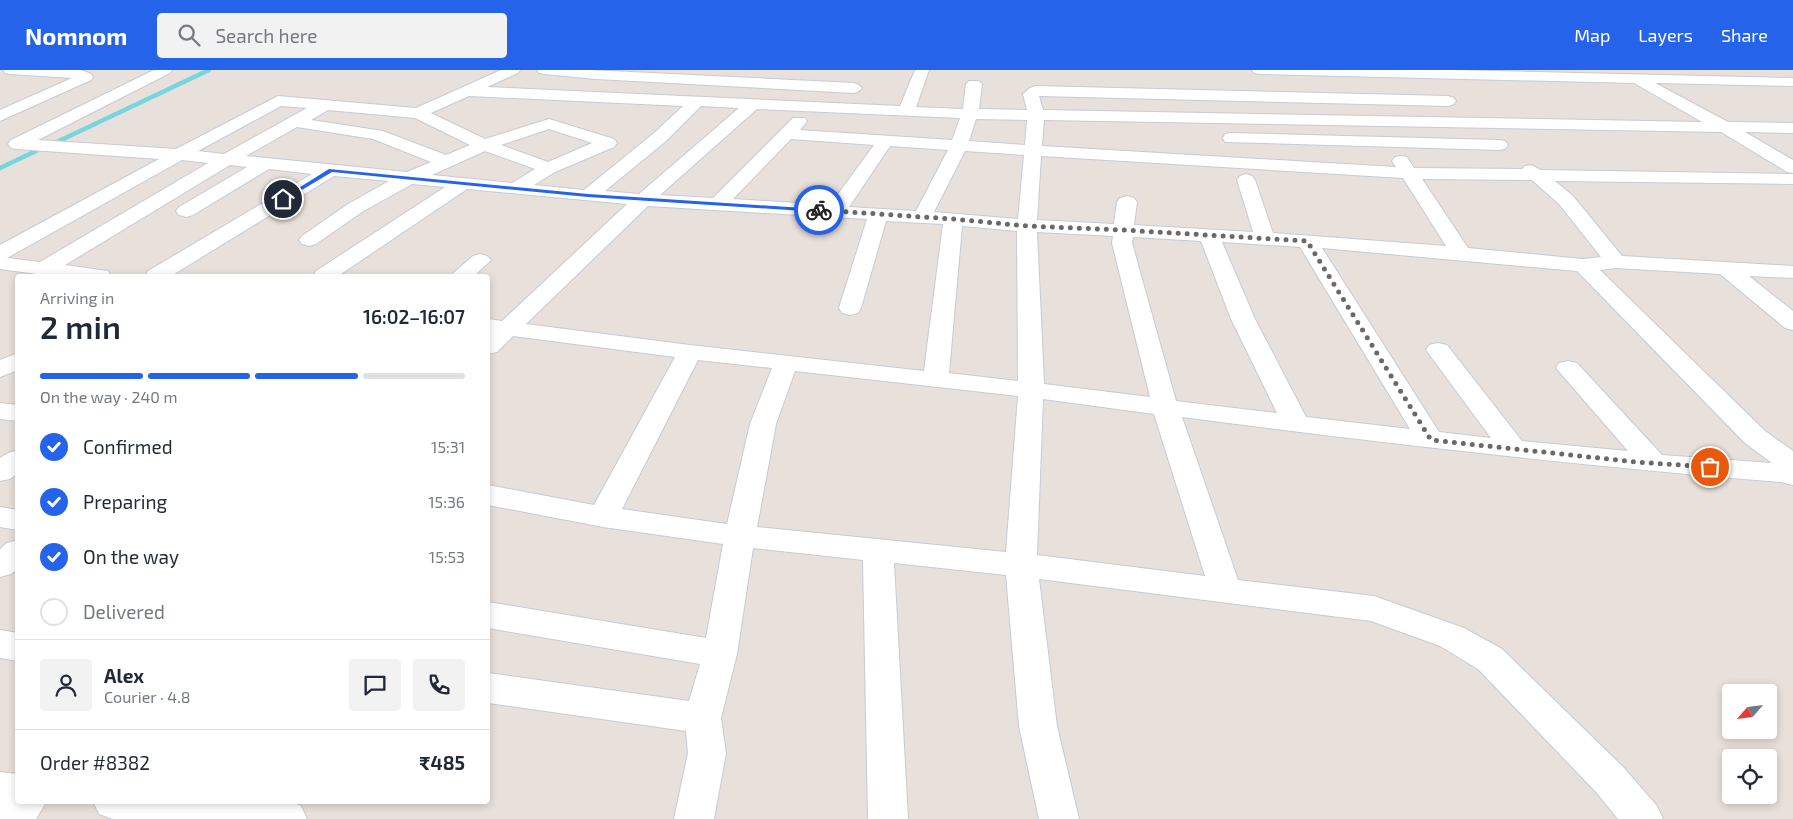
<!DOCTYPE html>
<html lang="en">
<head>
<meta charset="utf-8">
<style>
  body { margin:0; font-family:"Exo 2",sans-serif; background:#f2f2f3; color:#1f2937; height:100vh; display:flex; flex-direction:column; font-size:19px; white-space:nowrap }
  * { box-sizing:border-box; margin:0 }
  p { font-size:16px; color:#747a83 }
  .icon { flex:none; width:28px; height:28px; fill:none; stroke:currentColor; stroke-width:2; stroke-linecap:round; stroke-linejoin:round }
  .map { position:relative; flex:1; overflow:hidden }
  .panel { position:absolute; left:15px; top:204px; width:475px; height:530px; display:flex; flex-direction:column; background:#fff; border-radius:5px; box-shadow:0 2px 8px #0003 }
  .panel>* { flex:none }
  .needle { width:32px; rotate:242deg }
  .fabs { position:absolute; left:1722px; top:614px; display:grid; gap:10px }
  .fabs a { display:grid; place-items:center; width:55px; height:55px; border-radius:5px; background:#fff; box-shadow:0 2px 8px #0003; font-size:25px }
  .pin { position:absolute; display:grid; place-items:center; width:42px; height:42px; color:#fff; margin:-21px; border:2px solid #fff; border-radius:50%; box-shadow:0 1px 5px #0007 }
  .courier { position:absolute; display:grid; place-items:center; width:50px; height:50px; margin:-25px; border:4px solid #2563eb; border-radius:50%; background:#fff; color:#222; box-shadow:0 1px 6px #0007 }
  .overview em { font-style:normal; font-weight:600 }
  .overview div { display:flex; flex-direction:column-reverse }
  .overview { display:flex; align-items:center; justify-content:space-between; height:85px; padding:0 25px }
  h1 { font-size:32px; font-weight:600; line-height:38px }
  .bar { display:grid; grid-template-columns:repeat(4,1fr); gap:8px 5px; align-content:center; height:60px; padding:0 25px }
  .bar i { height:6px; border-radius:4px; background:#e0e1e3 }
  .bar .current { background:#2563eb }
  .bar p { grid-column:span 4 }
  .line { display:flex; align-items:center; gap:12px; padding:0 25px; border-top:1px solid #e0e1e3 }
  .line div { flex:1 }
  .round { display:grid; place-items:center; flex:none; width:52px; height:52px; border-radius:5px; background:#f2f2f3 }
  ol { padding:0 25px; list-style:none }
  li { display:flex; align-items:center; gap:15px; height:55px }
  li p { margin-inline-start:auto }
  li .icon { padding:5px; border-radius:50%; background:#2563eb; color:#fff; stroke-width:4 }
  li:last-child { color:#747a83 }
  li i { width:28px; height:28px; border:2px solid #e0e1e3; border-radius:50% }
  header { display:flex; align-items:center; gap:30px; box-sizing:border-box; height:70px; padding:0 25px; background:#2563eb; color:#fff }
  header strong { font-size:24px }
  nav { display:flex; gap:28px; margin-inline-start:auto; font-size:18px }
  .search { width:350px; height:45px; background:#f2f2f3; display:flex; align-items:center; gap:12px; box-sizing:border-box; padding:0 18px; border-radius:5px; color:#747a83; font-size:19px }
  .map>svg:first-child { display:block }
</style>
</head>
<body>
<header>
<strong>Nomnom</strong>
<div class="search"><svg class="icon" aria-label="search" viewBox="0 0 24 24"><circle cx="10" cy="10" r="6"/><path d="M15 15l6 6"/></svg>Search here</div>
<nav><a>Map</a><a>Layers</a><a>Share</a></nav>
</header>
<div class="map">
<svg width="1793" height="749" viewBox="0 0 1793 749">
  <rect width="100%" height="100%" fill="#e8e0da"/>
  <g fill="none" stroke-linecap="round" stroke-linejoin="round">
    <path stroke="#77d5e0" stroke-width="4.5" d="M59,71L209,0
      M0,98L36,81"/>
    <defs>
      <path id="minor" d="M3,0H81L91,4L93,7L91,10L0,51V40L72,8L10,4L5,3Z
        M154,0H172L170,3L38,70L176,79L278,26L416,38L501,0H520L518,3L487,17L900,36L915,0H929L916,37L963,39L966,14L969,11H979L982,14L979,39L1027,40L1023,24L1030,18L1035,16L1448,26L1454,28L1456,31L1454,34L1448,36L1039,26L1043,40L1702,52L1634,13L1259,4L1254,3L1252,0H1455L1793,8V16L1655,13L1728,52L1793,53V63L1745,62L1793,90V103L1787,102L1721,62L1044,50L1042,76L1396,97L1392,91L1395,87L1401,86L1407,87L1414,98L1522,99L1525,96L1531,95L1541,100L1793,104V114L1555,111L1573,126L1622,186L1793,196V208L1749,206L1793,241V260L1785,258L1720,204L1616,198L1600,200L1765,361L1793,381V415L1781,412C1581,396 1381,373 1182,347L1238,510L1374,526L1464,558L1502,579L1624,698L1657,736L1663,749H1618L1596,722L1478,599L1440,576L1371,551L1039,509L1057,656L1079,749H1039L1019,656L1006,505L894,493L908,749H868L863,490L753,478L737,584L721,648L726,683L714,749H674L688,683L686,661L488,633V603L689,631L700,594L488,558V532L706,568L723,474L603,457L488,435V415L594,435L675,287L513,266L497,282L488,284V249L502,251L627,134L467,119L338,206H313L316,201L445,117L412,114L362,142L316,174L309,176L302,174L299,170L302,166L348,134L389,111L334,106L171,206H145L148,201L312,104L269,99L193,145L186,147L179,145L176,141L179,137L247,97L230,95L65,195L108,201L111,206H52L0,199V175L159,89L17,79L11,78L8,74L11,70ZM469,26L683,36L654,63L584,120L534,115L555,102L614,77L617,73L614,69L549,49L485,69L431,43ZM281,36L307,38L224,84L198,81ZM701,36L739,38L639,124L605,121L666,71ZM757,39L960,48L952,70L800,60L807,51L805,48H793L713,128L660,125ZM328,40L415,48L470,75L446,85L383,61L311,50ZM976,49L1027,50L1025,75L969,71ZM297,57L373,69L431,92L407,102L246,86ZM549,59L592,73L548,92L501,75ZM791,69L874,75L830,135L733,129ZM890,76L948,80L916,141L849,137ZM485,81L535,99L512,113L432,105ZM965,81L1024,85L1018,149L934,142ZM1041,86L1403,108L1446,176L1273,163L1255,110L1252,106L1246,104L1240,106L1237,110L1253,162L1134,155L1137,132L1134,128L1127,126L1120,128L1117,132L1114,154L1037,150ZM182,90L208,93L40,192L7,188ZM1422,109L1532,110L1559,134L1601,187L1583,189L1468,178ZM648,136L867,149L839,238L842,243L850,245L858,243L861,238L886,151L943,154L924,301L690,275L526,254ZM962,156L1017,161L1018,311L949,303ZM1037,162L1113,166L1112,173L1150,327L1044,314ZM1133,167L1201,171L1231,249L1277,343L1176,331L1132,173ZM1222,172L1300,177L1410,359L1306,347L1255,249ZM1322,178L1577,201L1745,373L1772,393L1662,385L1577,293L1568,291L1559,293L1556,298L1628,381L1522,371L1447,275L1438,273L1429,275L1426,280L1491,368L1439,362ZM698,290L772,298L750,354L727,454L622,439ZM795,301L1018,326L1006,482L757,457L776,354ZM1043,329L1154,344L1205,506L1037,485Z
        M537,0H590L854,13L859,15L862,18L859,21L854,23L596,9L544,4L539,3Z
        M1231,63L1499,70L1505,71L1508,75L1505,79L1499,80L1225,72L1223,68L1225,64Z
        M480,184L487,186L491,190L474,206H450L473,186Z
        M18,283V300L0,307V290Z
        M0,333L18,335V351L0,349Z
        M18,380V403L10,409L0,411V388L8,383Z
        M0,437L18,440V460L0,457Z
        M18,470V499L11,504L0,507V479L7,473Z
        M0,560L18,563V591L0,588Z
        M0,702L18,704V731H47L36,749H0Z
        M93,731H290L301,736L307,749H113L99,744Z"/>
    </defs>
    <use href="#minor" stroke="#c6cbd4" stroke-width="2"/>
    <use href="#minor" fill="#fff" fill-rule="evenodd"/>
  </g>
  <path fill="#2563eb" d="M329,99L588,124L819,139L822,140L819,142L588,127L332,102L285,130L281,129Z"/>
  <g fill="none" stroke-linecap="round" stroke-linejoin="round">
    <path stroke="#6b6866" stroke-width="5" stroke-dasharray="0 9" d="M819,140L953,149L1027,156L1123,160L1307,171L1431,370L1636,392L1710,397"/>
  </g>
</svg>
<div class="fabs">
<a><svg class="needle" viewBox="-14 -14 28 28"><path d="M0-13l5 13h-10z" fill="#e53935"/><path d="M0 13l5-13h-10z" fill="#747a83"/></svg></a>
<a><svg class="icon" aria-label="locate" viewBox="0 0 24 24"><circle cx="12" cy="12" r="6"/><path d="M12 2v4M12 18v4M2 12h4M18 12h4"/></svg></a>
</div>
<div class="pin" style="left:1710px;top:397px;background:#ea580c"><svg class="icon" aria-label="bag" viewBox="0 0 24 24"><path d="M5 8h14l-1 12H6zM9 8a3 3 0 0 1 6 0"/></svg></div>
<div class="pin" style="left:283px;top:129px;background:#1f2937"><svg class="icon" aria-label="home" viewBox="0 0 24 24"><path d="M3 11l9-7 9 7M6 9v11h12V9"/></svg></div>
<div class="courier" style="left:819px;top:140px"><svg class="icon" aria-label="bike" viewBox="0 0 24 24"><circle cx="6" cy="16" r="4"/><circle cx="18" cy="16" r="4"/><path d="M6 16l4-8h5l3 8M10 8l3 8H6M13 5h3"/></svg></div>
<section class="panel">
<div class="overview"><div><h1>2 min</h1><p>Arriving in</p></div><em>16:02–16:07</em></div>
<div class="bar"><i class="current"></i><i class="current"></i><i class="current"></i><i></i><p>On the way · 240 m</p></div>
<ol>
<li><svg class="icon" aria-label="check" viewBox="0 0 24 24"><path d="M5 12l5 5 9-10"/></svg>Confirmed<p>15:31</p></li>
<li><svg class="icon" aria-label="check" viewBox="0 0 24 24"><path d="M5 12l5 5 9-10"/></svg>Preparing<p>15:36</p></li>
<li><svg class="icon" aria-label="check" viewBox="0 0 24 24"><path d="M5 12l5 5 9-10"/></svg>On the way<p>15:53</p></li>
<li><i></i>Delivered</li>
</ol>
<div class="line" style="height:90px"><a class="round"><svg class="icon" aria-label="person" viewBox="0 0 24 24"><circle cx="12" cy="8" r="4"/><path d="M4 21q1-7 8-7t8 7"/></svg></a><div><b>Alex</b><p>Courier · 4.8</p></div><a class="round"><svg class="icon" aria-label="chat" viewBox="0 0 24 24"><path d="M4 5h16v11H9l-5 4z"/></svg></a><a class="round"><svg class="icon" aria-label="phone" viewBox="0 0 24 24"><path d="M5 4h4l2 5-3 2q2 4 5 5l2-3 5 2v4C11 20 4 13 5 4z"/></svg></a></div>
<div class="line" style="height:65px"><div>Order #8382</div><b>₹485</b></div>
</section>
</div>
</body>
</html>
